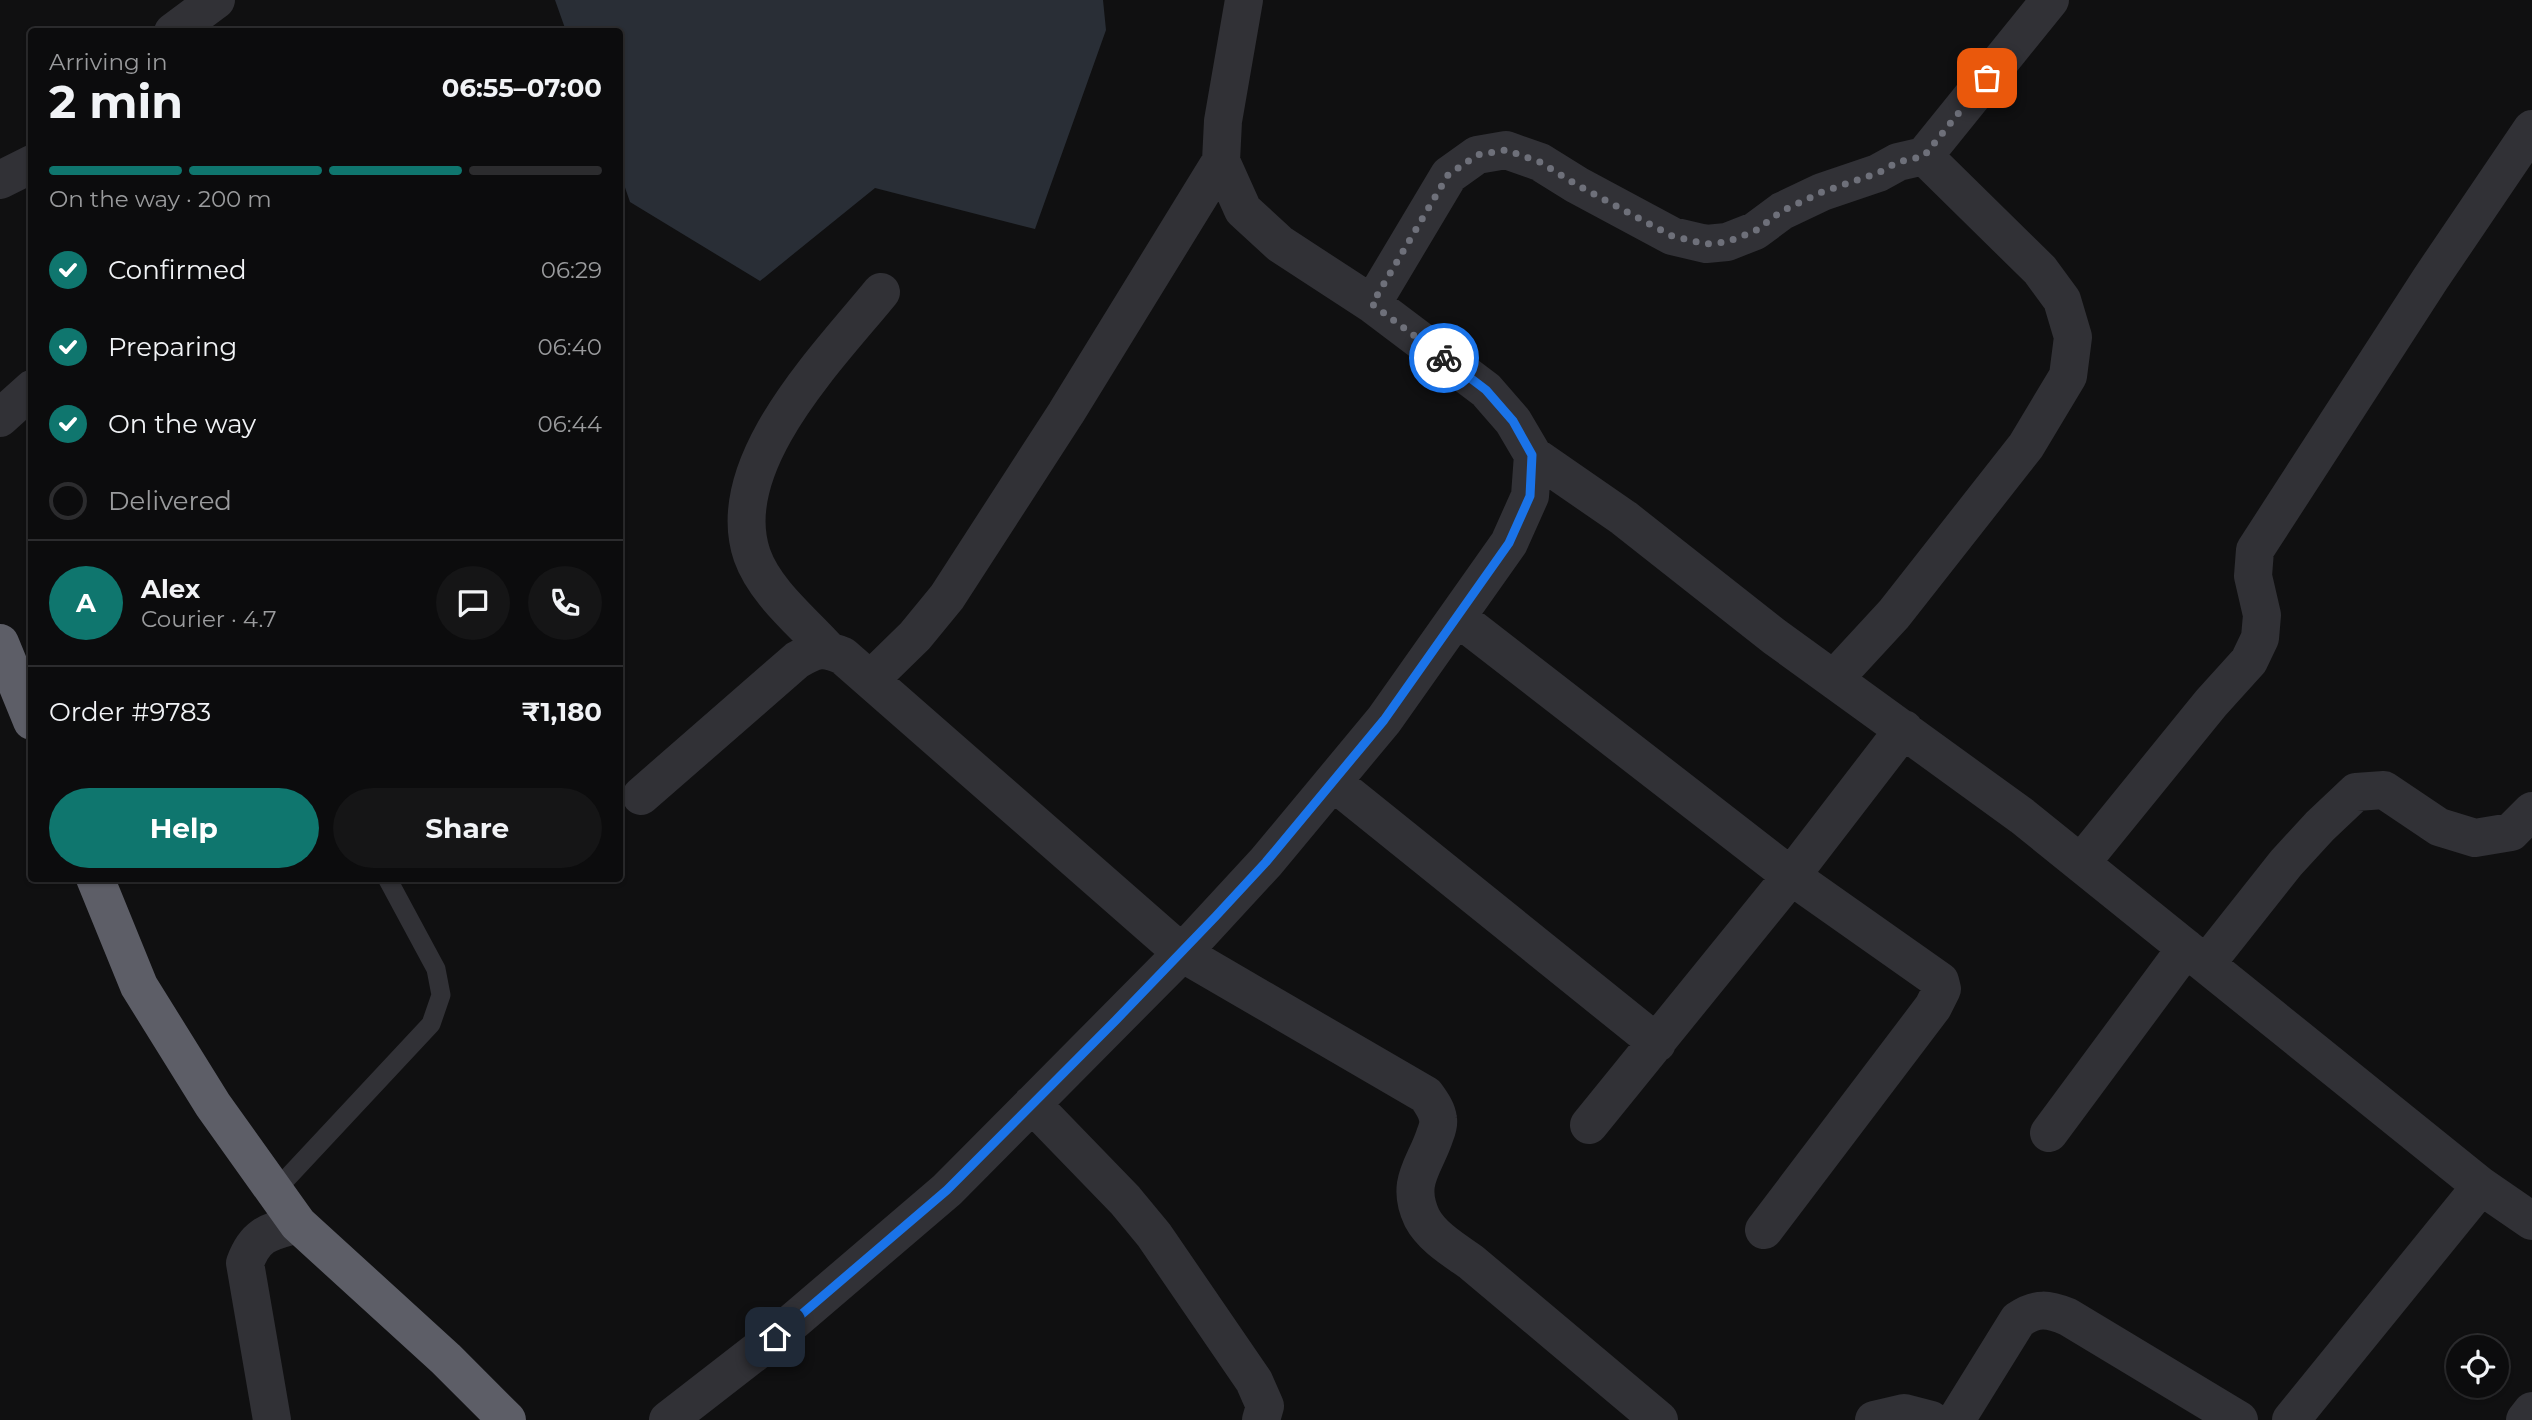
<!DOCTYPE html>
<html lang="en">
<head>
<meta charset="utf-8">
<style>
  body { margin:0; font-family:Montserrat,sans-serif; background:#151516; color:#f1f3f6; height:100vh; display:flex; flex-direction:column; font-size:26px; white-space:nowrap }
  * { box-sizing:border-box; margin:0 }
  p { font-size:23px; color:#9a9b9d }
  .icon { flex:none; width:38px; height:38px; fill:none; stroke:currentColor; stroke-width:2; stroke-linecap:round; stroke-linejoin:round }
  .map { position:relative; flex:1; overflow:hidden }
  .side { position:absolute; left:28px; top:28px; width:595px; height:854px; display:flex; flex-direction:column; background:#0c0c0d; border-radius:7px; box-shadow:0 2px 5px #0004,0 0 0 2px #2c2c2e }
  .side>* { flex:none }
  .fabs { position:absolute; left:2446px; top:1335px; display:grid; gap:14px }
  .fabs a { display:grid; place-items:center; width:63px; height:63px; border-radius:50%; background:#0c0c0d; box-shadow:0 2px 5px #0004,0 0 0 2px #2c2c2e; font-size:35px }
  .pin { position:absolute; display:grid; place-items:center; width:60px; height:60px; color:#fff; margin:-30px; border-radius:14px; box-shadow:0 4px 10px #0006 }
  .courier { position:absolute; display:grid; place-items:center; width:70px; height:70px; margin:-35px; border:5px solid #1a73e8; border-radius:50%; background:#fff; color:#222; box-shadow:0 2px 9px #0007 }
  .overview em { font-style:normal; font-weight:700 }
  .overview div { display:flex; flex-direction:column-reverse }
  .overview { display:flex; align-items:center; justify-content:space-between; height:119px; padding:0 21px }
  h1 { font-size:46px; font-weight:700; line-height:52px }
  .bar { display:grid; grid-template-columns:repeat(4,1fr); gap:10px 7px; align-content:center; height:84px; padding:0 21px }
  .bar i { height:9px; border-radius:5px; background:#2c2c2e }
  .bar .active { background:#0f766e }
  .bar p { grid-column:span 4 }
  .line { display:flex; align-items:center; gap:18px; padding:0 21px; border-top:2px solid #2c2c2e }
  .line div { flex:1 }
  .round { display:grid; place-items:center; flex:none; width:74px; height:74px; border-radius:37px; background:#151516 }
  ol { padding:0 21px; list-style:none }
  li { display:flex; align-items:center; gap:21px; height:77px }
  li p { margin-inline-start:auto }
  li .icon { padding:7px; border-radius:50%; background:#0f766e; color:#fff; stroke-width:4 }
  li:last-child { color:#9a9b9d }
  li i { width:38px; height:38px; border:4px solid #2c2c2e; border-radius:50% }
  .primary-button { display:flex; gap:14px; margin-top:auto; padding:14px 21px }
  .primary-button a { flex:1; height:80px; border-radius:42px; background:#0f766e; color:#fff; font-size:28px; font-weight:700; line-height:80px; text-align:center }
  .primary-button a+a { background:#151516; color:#f1f3f6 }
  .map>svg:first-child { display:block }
</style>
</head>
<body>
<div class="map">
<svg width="2532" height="1420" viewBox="0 0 2532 1420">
  <rect width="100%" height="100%" fill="#101011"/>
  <path fill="#292e36" d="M555,0H1103L1106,30L1035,229L875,188L760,281L630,202L620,173V32L566,31Z"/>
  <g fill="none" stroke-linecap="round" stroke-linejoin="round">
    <path stroke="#313136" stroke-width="19" d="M275,1191L431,1024L441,995L436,969L387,878"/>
    <path stroke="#313136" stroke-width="38" d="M173,32L216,0
      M1924,156L2050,0
      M0,180L32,164
      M1372,304L1449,175L1477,155L1506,150L1540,162L1577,185L1672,236L1706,244L1727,242L1755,231L1782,211L1822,192L1878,173L1898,162L1924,156L2040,270L2062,300L2073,337L2068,376L2026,446L1894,614L1834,679
      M0,418L32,389
      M1533,455L1624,518L1775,637L2022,816L2481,1186L2532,1221
      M1457,617L1791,876L1940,981L1942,989L1933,1007L1764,1230
      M828,650C802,621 765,592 752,555C721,464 829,356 881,292
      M871,679L915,636L947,597L1066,413L1221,161
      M1333,782L1657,1043
      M641,796L797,660C817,649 822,647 843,656L1182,953L1426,1095C1431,1102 1437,1110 1438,1119C1439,1124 1437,1130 1435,1135C1425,1166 1405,1182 1422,1218C1432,1237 1454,1250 1471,1262L1659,1420
      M2081,863L2211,703L2249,661L2260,638L2262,615L2253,576L2255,550L2431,278L2532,129
      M2206,964L2286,863L2320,826L2356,792L2384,790L2439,827L2475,838L2511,832L2532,811
      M1032,1104L1125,1200L1154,1235L1254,1381L1265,1406L1261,1420
      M1589,1125L1791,876L1904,729
      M2049,1133L2186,948
      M272,1420L245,1263C256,1233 270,1232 298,1224
      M668,1420L775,1337L947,1190L1182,953L1266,862L1384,720L1509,543L1530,496L1533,455L1513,421L1486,390L1372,304L1280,244L1243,210L1221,161L1223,121L1244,0
      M1874,1420L1904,1413L1931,1420
      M1956,1420L2018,1320C2037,1307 2048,1309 2068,1317L2239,1420
      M2291,1420L2481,1186
      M2525,1420L2532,1411"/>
    <path stroke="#5d5e67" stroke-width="38" d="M0,643L32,721
      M95,878L139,986L213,1105L298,1224L446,1359L507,1420"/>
  </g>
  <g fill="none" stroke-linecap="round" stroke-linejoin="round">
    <path stroke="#6e707a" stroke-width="7" stroke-dasharray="0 12.6" d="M1444,358L1372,304L1448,175L1477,155L1506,150L1540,162L1577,185L1672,236L1706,244L1727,242L1755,231L1782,211L1822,192L1878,173L1898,162L1924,156L1987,78"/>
    <path stroke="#1a73e8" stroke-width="9" d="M775,1337L947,1190L1117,1019L1216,916L1266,862L1384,720L1509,543L1530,496L1532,455L1513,421L1486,390L1444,358"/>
  </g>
</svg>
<div class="fabs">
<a><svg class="icon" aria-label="locate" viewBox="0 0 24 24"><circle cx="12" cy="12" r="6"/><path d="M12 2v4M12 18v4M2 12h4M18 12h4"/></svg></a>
</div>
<div class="pin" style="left:1987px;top:78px;background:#ea580c"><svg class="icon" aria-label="bag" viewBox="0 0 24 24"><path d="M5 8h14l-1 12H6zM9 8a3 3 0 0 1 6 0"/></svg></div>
<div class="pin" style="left:775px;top:1337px;background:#1f2937"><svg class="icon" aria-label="home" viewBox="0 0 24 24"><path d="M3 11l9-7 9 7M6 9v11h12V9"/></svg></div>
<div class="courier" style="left:1444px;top:358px"><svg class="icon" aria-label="bike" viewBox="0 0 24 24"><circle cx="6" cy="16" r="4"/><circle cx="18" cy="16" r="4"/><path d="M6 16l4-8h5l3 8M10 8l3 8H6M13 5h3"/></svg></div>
<section class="side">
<div class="overview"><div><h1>2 min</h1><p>Arriving in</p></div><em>06:55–07:00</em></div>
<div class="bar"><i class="active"></i><i class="active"></i><i class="active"></i><i></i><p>On the way · 200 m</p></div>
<ol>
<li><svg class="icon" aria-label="check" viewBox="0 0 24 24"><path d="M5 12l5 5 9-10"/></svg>Confirmed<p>06:29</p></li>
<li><svg class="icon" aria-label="check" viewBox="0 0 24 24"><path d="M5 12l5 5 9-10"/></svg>Preparing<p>06:40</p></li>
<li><svg class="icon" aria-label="check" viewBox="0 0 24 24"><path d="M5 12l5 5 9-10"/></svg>On the way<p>06:44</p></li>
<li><i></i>Delivered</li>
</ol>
<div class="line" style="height:126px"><b class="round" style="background:#0f766e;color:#fff">A</b><div><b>Alex</b><p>Courier · 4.7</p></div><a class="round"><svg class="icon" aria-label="chat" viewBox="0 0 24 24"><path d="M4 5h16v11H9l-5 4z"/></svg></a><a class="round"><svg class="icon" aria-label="phone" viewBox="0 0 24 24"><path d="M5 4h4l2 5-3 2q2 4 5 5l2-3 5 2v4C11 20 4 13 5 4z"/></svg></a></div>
<div class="line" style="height:91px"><div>Order #9783</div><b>₹1,180</b></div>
<div class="primary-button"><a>Help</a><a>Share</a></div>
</section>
</div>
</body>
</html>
